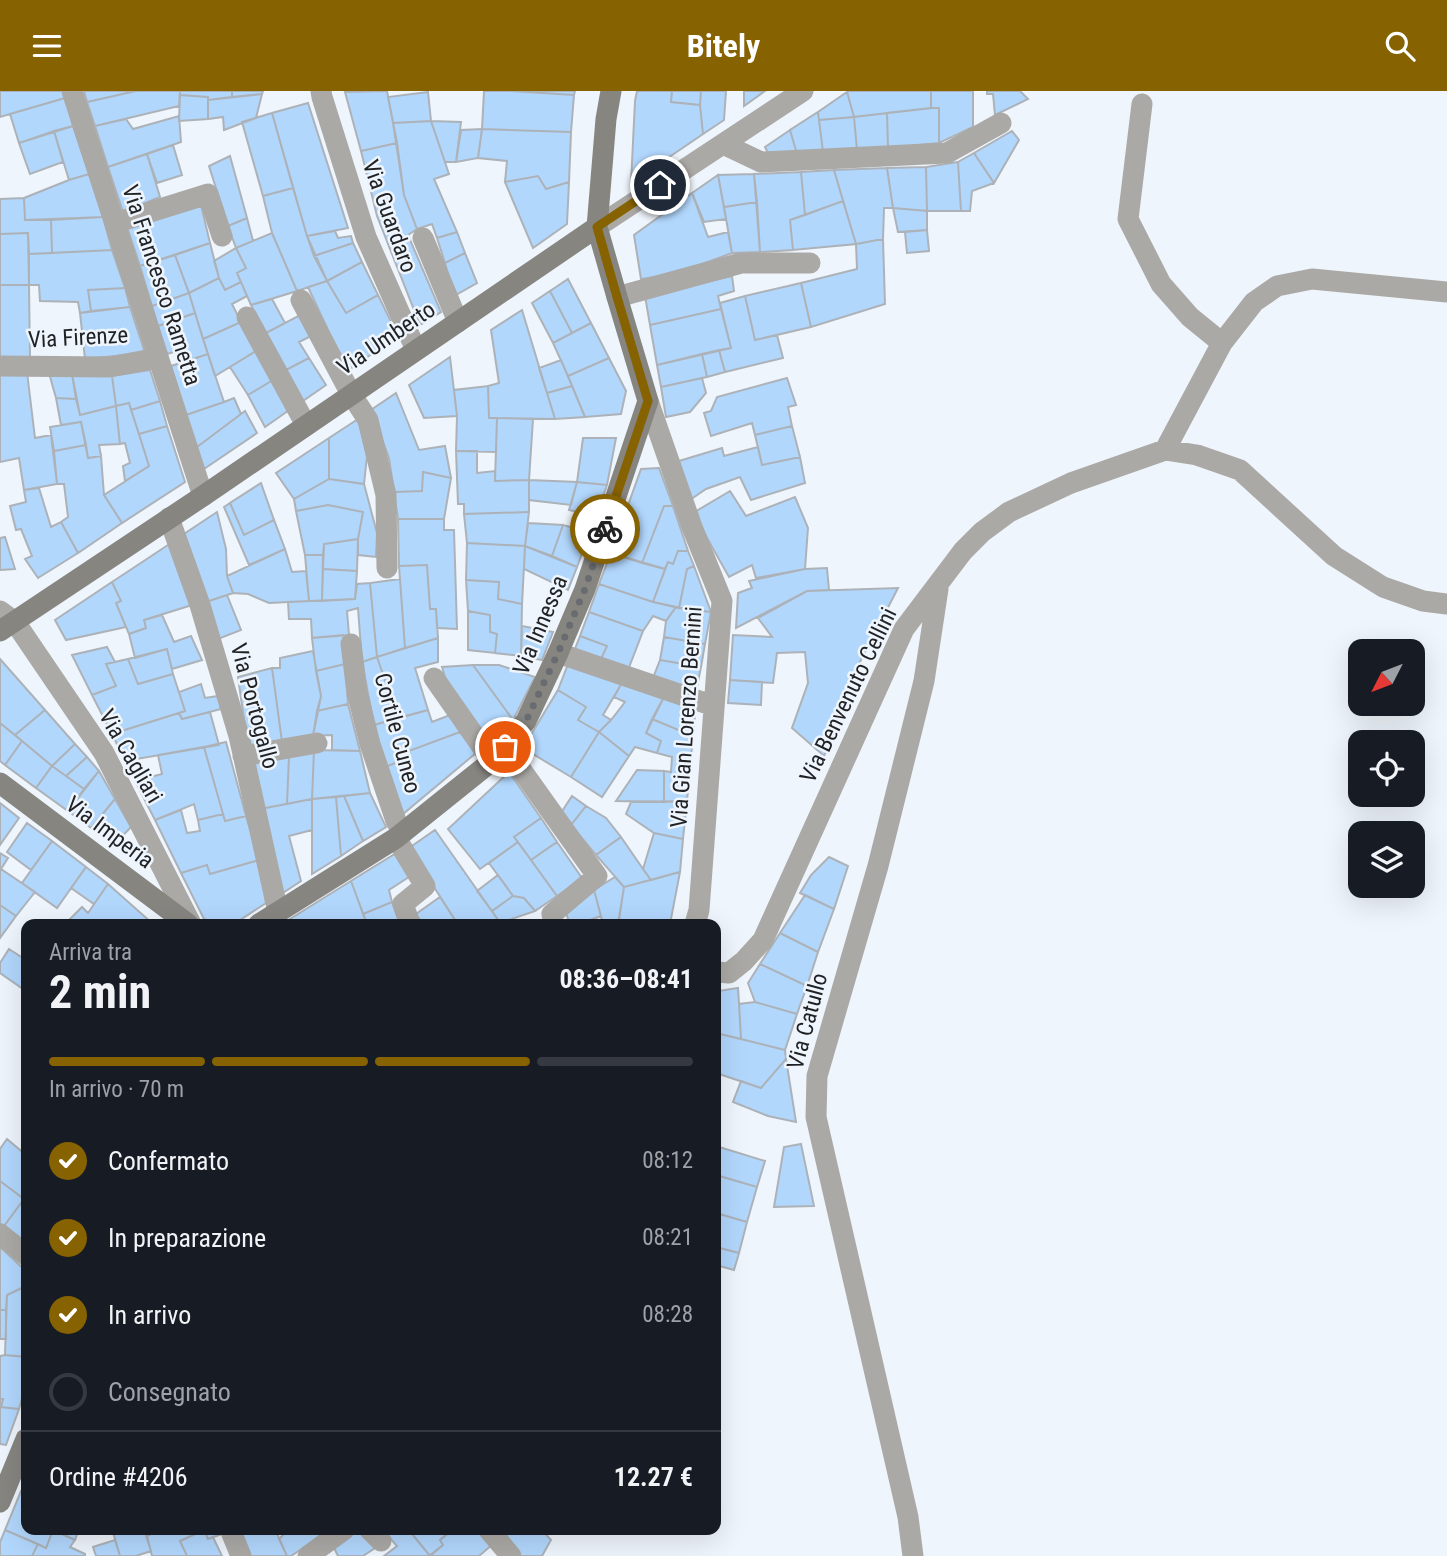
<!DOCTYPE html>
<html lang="it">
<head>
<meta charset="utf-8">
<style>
  body { margin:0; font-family:"Roboto Condensed",sans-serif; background:#20242c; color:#f1f3f6; height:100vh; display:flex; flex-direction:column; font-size:26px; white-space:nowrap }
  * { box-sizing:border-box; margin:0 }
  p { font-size:23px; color:#9ea1a6 }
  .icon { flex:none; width:38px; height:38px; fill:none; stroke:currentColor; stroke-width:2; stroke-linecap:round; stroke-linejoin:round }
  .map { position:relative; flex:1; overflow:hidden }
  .panel { position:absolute; left:21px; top:828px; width:700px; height:616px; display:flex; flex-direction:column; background:#171b24; border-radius:14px; box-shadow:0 7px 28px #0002 }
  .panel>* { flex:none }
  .needle { width:46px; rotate:228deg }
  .controls { position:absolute; left:1348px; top:548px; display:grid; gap:14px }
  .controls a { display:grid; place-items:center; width:77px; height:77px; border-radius:14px; background:#171b24; box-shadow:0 7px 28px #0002; font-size:35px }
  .pin { position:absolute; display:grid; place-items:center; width:60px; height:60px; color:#fff; margin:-30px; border:4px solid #fff; border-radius:50%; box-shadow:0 2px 7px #0007 }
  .courier { position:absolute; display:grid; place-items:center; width:70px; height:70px; margin:-35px; border:5px solid #876200; border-radius:50%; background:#fff; color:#222; box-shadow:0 2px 9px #0007 }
  .summary em { font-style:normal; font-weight:700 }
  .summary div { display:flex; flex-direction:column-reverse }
  .summary { display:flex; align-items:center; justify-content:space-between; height:119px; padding:0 28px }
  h1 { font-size:46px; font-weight:700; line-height:52px }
  .bar { display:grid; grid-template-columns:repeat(4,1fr); gap:10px 7px; align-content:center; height:84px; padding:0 28px }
  .bar i { height:9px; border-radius:5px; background:#363941 }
  .bar .current { background:#876200 }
  .bar p { grid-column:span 4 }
  .line { display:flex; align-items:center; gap:18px; padding:0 28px; border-top:2px solid #363941 }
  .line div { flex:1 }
  ol { padding:0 28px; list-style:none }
  li { display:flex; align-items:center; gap:21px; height:77px }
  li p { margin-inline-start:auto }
  li .icon { padding:7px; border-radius:50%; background:#876200; color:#fff; stroke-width:4 }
  li:last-child { color:#9ea1a6 }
  li i { width:38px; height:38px; border:4px solid #363941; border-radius:50% }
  header { display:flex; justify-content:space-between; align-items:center; height:91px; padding:0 28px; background:#876200; color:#fff; font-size:32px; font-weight:700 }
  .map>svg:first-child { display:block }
</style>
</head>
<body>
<header><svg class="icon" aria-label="menu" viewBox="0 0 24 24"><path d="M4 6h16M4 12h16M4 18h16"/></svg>Bitely<svg class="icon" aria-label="search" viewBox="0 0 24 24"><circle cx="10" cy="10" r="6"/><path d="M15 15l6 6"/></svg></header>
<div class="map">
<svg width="1447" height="1465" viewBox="0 0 1447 1465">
  <rect width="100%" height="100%" fill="#eff5fc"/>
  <path fill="#b2d7fd" stroke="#acb2b8" stroke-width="2" d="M0,0H63L65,7L0,26Z
    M84,0H136L87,11Z
    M136,0H180L179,15L95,35L87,11Z
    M180,0H232V6L208,9V6L180,4Z
    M232,0H263L262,3L232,6Z
    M387,0L397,52L361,60L345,1Z
    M484,0H511L574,4L571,41L482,38Z
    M511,0H575L574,4Z
    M637,0H672L671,11L700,14L703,43L631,92L635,10Z
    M672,0H701L700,14L671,11Z
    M701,0H726L724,29L703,43L700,14Z
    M744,0H765L744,15Z
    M849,0H931V17L854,26L847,1Z
    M931,0H973V36L939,52V17H931Z
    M987,0H1020L1028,8L995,24L993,3H987Z
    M428,1L431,30L393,32L388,6Z
    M847,1L854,26L819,29L818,21Z
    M262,3L256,27L224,39L223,26L208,28V9Z
    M180,4L208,6V28L179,30Z
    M65,7L73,35L19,52L10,23Z
    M308,12L348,137L307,145L272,22Z
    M931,17H939V52L888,57L887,22Z
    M818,21L823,61L797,63L790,39Z
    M272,22L293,97L263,105L242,31Z
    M887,22L888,57L857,59L854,26Z
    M179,25L181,51L108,76L95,35L126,28L133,38Z
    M854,26L857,59L823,61L819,29Z
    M431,30L449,83L434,88L457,141L437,147L432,133L417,138L404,104L393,32Z
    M431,30L461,31L456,71H445Z
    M73,35L89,83L69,89L54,40Z
    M482,38L478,67L456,71L461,39Z
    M482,38L571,41L569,91L546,98L538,85L505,91L507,70L478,67Z
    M790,39L797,63L769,64L765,56Z
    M54,40L63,71L30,83L19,52Z
    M1012,40L1019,49L994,92L974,62Z
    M397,52L404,104L417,138L408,144L441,221L420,234L377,125L361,60Z
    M173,54L182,84L157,92L147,63Z
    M974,62L994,92L972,100L970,120H961L958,71Z
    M147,63L160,106L123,121L108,76Z
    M230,65L247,127L228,135L209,75Z
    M958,71L961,120H927L926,76Z
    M926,76L927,120L893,117L887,77Z
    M887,77L893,117H884L883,148L856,153L834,79Z
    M834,79L843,110L805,124L801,81Z
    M801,81L805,124L790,129L793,159L760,161L754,83Z
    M89,83L103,126L25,129L24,107L69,89Z
    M754,83L757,111L724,116L718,84Z
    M718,84L726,128L704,131L692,102Z
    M538,85L546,98L569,91L567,133L533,157L505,91Z
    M293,97L307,145L327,190L297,200L272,142L263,105Z
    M692,102L708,146L728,141L732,162L675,183L641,188L634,144Z
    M24,107L25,129H51L52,162L29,163L28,142L0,143V108Z
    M843,110L856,153L793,159L790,129Z
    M757,111L760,161L732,162L724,116Z
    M201,114L210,152L140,175L127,136Z
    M893,117L927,120V139L898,141Z
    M103,126L112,159L52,162L51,129Z
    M247,127L253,150L236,157L228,135Z
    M927,139L929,160L907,162L905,141Z
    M335,140L338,147L351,145L353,152L314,165L307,145Z
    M457,141L465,162L445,172L437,147Z
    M28,142L29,194H0V143Z
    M272,142L297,200L251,214L237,182L246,177L236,157Z
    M883,148L885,213L811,236L801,192L857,178L856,153Z
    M210,152L219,187L189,202L175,164Z
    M353,152L362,171L327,190L314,165Z
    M236,157L246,177L237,182L241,191L225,199L219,187L214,170Z
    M112,159L125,197L88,199L91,220L80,222L78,211L40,210L39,194H29V163Z
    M465,162L477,192L454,205L445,172Z
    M175,164L189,202L152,215L140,175Z
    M362,171L378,204L346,222L327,190Z
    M732,185L734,200L718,205L721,218L650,234L645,205Z
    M219,187L225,199L241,191L247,205L232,213L241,231L203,248L189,202Z
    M568,188L591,232L572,242L550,200Z
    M327,190L346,222L378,204L398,245L347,280L308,196Z
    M801,192L811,236L755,249L745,205Z
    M0,194H29L30,267L0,266Z
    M125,197L130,216L91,220L88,199Z
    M550,200L572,242L553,252L532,212Z
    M189,202L195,222L158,235L152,215Z
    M745,205L755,249L777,244L783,267L725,281L719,259L731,257L720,212Z
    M272,208L285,232L266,242L251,214Z
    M130,216L145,262L85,268L80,222Z
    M721,218L731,257L657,274L650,234Z
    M522,219L547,302L555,328L489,327L488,295L499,292L491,239Z
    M195,222L208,263L188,270L184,258L167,263L158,235Z
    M302,223L313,244L299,251L309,267L284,280L266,242Z
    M241,231L256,260L215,285L203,248Z
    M591,232L609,267L568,285L553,252Z
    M719,259L725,281L707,286L702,263Z
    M256,260L273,289L248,304L230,276Z
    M208,263L224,311L186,324L171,275Z
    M702,263L707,286L661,296L657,274Z
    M450,266L457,325L424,327L409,294Z
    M309,267L326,294L300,312L284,280Z
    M609,267L626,300L621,323L585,326L568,285Z
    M561,269L572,295L547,302L539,277Z
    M150,279L160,310L131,319L129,312L116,315L112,285Z
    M27,281L35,347L51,344L57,393L24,399L19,367L0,371V283Z
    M49,282L72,283L76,308L56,307Z
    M72,283L112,285L116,315L80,324Z
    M702,287L706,302L690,321L666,326L661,296Z
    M787,287L796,314L788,316L792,335L755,344L752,332L711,345L704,322L711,320L717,306Z
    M273,289L292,317L265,336L248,304Z
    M488,295L489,327H497L496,361L456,360L457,325L454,299Z
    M572,295L585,326L555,328L547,302Z
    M396,302L419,359L445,355L451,387L423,381L422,400L394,401L389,367L371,319Z
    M56,307L76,308L80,324L116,315L120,353L99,354L101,365L88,367L81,331L61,334Z
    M234,307L241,323L197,356L186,324L224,311Z
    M160,310L167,335L139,343L131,319Z
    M129,312L149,375L125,390L123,375L130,372L125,352L120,353L116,315Z
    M245,320L257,342L204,378L197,356Z
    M497,327L533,328L529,389L495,390Z
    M358,328L367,365L364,393L329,388V347Z
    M81,331L86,354L54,360L50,336Z
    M167,335L185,391L122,432L104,404L149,375L139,343Z
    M792,335L800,366L762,374L755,344Z
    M329,347V388L294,408L276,382Z
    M583,347H616L607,394L577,391Z
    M86,354L88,367L101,365L104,404L122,432L78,462L61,431L68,426L64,393H57L54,360Z
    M758,356L762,374L800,366L805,392L751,409L740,386L706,398L690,409L679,370L722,357L724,365Z
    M456,360H477V382L495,380V390L529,389V421L464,423V413H458Z
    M659,377L673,415H664L642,472L611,462L641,378Z
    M423,381L451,387L444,428H398L394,401L422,400Z
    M329,388L364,393L377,442L376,466L358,464V448L363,421L328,414L296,420L294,408Z
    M529,389L577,391L571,414L529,409Z
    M577,391L607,394L596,425L569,419Z
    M261,392L274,429L244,444L230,412Z
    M39,397L51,436L61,431L78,462L38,487L25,468L32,465L21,438L16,439L10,415L26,411L24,399Z
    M730,400L746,425L795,406L808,437L805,478L756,487L752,474L729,486L693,422Z
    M230,412L244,444L274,429L285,458L249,474L224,416Z
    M328,414L363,421L358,448L324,453L323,464H305L296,420Z
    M664,415H673L688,460H678L673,473L668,471L665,478L642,472Z
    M217,421L226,458L227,485L233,502L206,511L181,445Z
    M529,421L525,455L467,452L464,423Z
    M398,428H444V439H454L457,538L437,537L436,518H430L427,474L399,475Z
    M528,432L563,434L552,465L525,455Z
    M563,434L590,441L577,476L552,465Z
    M5,446L15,478L0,479V447Z
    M358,448L357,480L323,478L324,453Z
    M171,452L192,514L144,529L146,537L129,543L116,512L121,510L112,491Z
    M467,452L525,455L522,513L498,508L499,491L466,489Z
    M525,455L577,476L568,499L524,478Z
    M285,458L292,481L306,480L309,510L269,512L248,503L233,502L227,485Z
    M678,460H688L694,475L687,478L679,517L653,511L668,471L673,473Z
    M611,462L665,478L653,511L599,493Z
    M305,464H323L322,510H309Z
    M427,474L430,518H436L438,547L405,557L399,475Z
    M694,475L711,521L679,517L687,478Z
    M827,477L829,499L807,500L736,537L738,502L752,497L749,490L805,478Z
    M323,478L357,480L355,508L322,510Z
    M400,488L405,557L377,566L370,492Z
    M466,489L499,491L498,508L522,513L521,565L495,562L497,543L490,541V524L468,520Z
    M112,491L121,510L116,512L126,536L66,549L55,529Z
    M370,492L377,566L362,571L358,517L347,520L349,544L312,547L311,528H289L288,511L355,508L357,493Z
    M599,493L653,511L676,516L666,530L653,525L643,540L589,521Z
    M898,497L848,594L856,599L824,665L792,637L808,592L805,561L777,562L773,592L730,589L733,544L772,546L758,527L807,500Z
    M227,504L241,539L218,548L206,511Z
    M676,516L711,521L705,553L664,546L666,530Z
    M468,520L490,524V541L497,543L495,562L468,559Z
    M589,521L643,540L628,579L601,568L607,555L580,545Z
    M162,524L174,551L191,545L202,569L172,578L167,558L135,567L129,543L146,537L144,529Z
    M522,535L553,541L542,569L521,565Z
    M343,544L345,573L316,580L312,547Z
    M580,545L607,555L601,568L575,558Z
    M664,546L705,553L701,576L660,569Z
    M438,547V571L415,577L428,619L398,627L377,566Z
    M107,556L115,571L106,573L116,595L92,604L72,564Z
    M167,558L173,583L138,593L128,568Z
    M313,560L321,605L313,645L282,651L272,577H280V567Z
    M377,566L398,627L374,634L362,571Z
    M0,568L45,619L15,644L0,632Z
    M128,568L138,593L173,583L185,620L112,643L92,604L116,595L106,573Z
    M660,569L701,576L696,601L653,587Z
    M345,573L348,613L317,620L321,605L316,580Z
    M568,573L623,590L603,624L611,629L599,641L578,629L586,616L558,599Z
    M473,574H499L535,586L513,629Z
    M473,574L513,629L486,652L447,593L442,576Z
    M272,577L282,651L248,657L238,586Z
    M730,589L762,591L761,614L728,612Z
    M623,590L665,604L646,642L661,650L657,662L635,656L629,665L599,641L611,629L625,611L614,606Z
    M201,593L205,607L218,605L221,618L182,628L179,622L185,620L179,601Z
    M558,599L586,616L578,629L599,641L571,686L523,657Z
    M665,604L696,613L693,645L652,628Z
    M348,613L360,660L332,659V644L313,645L317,620Z
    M45,619L75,653L52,675L15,644Z
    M428,619L432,631L450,624L460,641L406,661L408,667L385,676L374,634Z
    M210,621L219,654L125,670L112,643L179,622L182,628Z
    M652,628L693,645L687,710L664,711V680L671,681L672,666L657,662L661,650L646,642Z
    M0,632L22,650L5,674L0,670Z
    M460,641L476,662L403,723L385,676L408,667L406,661Z
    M599,641L629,665L602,706L571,686Z
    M22,650L52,675L36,697L5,674Z
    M226,651L246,725L225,730L204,656Z
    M75,653L87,666L66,685L52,675Z
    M204,656L223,723L198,729L194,713L155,729L135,690L162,683L158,664Z
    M314,659L312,708L287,713L289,665Z
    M314,659L360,660L370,702L312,708Z
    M289,665L287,713L260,718L249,671Z
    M87,666L99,680L84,698L66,685Z
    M52,675L84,698L68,720L36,697Z
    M637,679L664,680V711L616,710Z
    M99,680L115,708L91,737L68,720Z
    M509,681L541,727L514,746L518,751L480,778L448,738Z
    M370,702L386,736L363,750L344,705Z
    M344,705L363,750L341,765L336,706Z
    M572,705L586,715L571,734L561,722Z
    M336,706L341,765L312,783V708Z
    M115,708L131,736L114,754L91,737Z
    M312,708V739L289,745L301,790L278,805L260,718Z
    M687,710L683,748L654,742L626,723L631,711Z
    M0,712L19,727L0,754Z
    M586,715L606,727L621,746L596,764L571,734Z
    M181,719L187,742L200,740L198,729L223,723L225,730L246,725L259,769L210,783L207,774L181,782L155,729Z
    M541,727L557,751L531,769L514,746Z
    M27,732L52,750L31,779L7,761Z
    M435,739L501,833H465L462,829L457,832L409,757Z
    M654,742L683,748L680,781L651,789L643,778Z
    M621,746L643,778L651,789L624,796L596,764Z
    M52,750L86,776L57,817L22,792Z
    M518,751L557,805L535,820L524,807L513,805L489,772Z
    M557,751L582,787L557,805L531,769Z
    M398,761L412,784L389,799L392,811L363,823L351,790Z
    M0,762L8,767L1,778L35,801L16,825L0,814Z
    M829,766L848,775L834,818L800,802L811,784Z
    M259,769L266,812L234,833H214L204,828L181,782L207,774L210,783Z
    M86,776L108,793L94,813L71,797Z
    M680,781L670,833H618L624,796Z
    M498,784L513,805L492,820L477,800Z
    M615,786L624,796L619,829L603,833L594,799Z
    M351,790L367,833H282Z
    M108,793L153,833H65L82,816L88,822Z
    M594,799L601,825L579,833H570L566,822Z
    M805,804L834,818L818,861L780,842Z
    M513,805L524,807L535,820L500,832L492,820Z
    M440,806L457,832L462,829L465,833H423L416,823Z
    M392,811L400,833H367L363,823Z
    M0,814L16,825L0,847Z
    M780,842L818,861L807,895L760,873Z
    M9,858L26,869V900L0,882V872Z
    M760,873L807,895L797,923L755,911L748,892Z
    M738,897L739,913L741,948L716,942L718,900Z
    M755,911L797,923L785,959L741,948L739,913Z
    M716,942L785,959L786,968L761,997L716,982Z
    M786,968L796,1031L768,1025L733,1011L741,990L761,997Z
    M7,1048L26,1064V1151L4,1135L24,1108L0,1090V1058Z
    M801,1053L814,1115L774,1116L784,1056Z
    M716,1055L765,1070L757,1096L716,1084Z
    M716,1084L757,1096L747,1131L716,1122Z
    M0,1090L24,1108L4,1135L0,1132Z
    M716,1122L747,1131L739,1162L716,1156Z
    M0,1156L26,1180V1195L7,1204L6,1219H0Z
    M716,1156L739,1162L734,1179L716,1174Z
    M26,1195V1266L5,1264L7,1204Z
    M0,1219H6V1248H0Z
    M5,1264L26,1266V1293L19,1318L1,1316L3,1308H0V1265Z
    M0,1308H3L1,1316L19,1318L6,1354L0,1353Z
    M21,1400L26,1402V1438H79L75,1449L53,1439L46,1457L5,1439Z
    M112,1438H144L151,1460L136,1465H120Z
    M161,1438H223L225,1442L208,1448L204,1439L180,1450L187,1465H152L147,1445Z
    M239,1438H275L287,1465H250Z
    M289,1438H332L291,1465H287L279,1448Z
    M357,1438L375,1457L363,1465H338L333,1455Z
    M382,1438H408L430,1465H384L397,1455Z
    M408,1438H450L451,1440L440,1449L443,1454L430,1465Z
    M453,1438H480L493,1453L479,1465H429L443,1454L440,1449Z
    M502,1438H541L551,1449L542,1465H521Z
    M5,1439L38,1453L32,1465H0V1451Z
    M53,1439L75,1449L70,1456L85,1463V1465H32L38,1453L46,1457Z
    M204,1439L208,1448L213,1446L222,1465H187L180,1450Z
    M115,1449L120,1465H96L93,1456Z"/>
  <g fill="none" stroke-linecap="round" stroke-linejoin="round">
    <path stroke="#aba9a6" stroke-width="21" d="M72,0L203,405
      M321,0L322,6L366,146L416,259
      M1142,13L1128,128L1161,193L1190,226L1222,252L1165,359
      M723,53L761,71L947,62L1001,32
      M115,132L208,103L222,145
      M597,136L803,0
      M423,147L458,231
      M617,206L741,172H810
      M301,209L351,303L368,329L386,404L387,477
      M247,226L306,334
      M1222,252L1254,211L1277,195L1312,188L1447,201
      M0,275L109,276L158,267
      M648,310L692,436L722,510L699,819L695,833
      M169,427L200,514L239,645L278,821
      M0,520L15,531L104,662L191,833
      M351,553L357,601L370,653L396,730L403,741
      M558,562L714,615
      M434,587L492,670
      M505,656L597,785L552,823L554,833
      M243,665L317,652
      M396,747L425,795L403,813L410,833
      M716,881L729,882L744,870L763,849L904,538L963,460L982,441L1009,421L1071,392L1165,359L1197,364L1240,379L1334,465L1383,496L1423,510L1447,513
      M0,1143L26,1164
      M230,1438L241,1465
      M369,1438L381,1450
      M488,1438L511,1465
      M308,1465L345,1438
      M913,1465L908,1426L816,1026L817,985L878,775L924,590L938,498"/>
    <path stroke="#878580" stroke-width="21" d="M0,540L203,405L597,136
      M0,692L188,833
      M259,833L396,747L492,670L526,630L558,562L585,498L648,310L617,206L597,136L606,28L611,0
      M0,1411L26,1348"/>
  </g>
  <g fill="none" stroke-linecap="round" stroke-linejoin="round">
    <path stroke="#686b70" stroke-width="7" stroke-dasharray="0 12.6" d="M505,656L526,630L558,562L585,498L605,438"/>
    <path stroke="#876200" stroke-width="9" d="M605,438L648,310L617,206L597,136L660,94"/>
  </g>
  <g text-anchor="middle" stroke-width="5" stroke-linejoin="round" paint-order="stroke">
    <g font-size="23" fill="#1f2124" stroke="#eff5fc">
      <text transform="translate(390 125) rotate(70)" y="8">Via Guardaro</text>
      <text transform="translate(162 194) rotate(72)" y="8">Via Francesco Rametta</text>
      <text transform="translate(78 246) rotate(-3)" y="8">Via Firenze</text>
      <text transform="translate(386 247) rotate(-34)" y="8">Via Umberto</text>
      <text transform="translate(540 534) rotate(-67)" y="8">Via Innessa</text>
      <text transform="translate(848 604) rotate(-64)" y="8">Via Benvenuto Cellini</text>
      <text transform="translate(255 615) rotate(75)" y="8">Via Portogallo</text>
      <text transform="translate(686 626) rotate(-86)" y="8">Via Gian Lorenzo Bernini</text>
      <text transform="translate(398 642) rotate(75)" y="8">Cortile Cuneo</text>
      <text transform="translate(131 665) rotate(60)" y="8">Via Cagliari</text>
      <text transform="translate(110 741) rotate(37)" y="8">Via Imperia</text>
      <text transform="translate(807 930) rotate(-75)" y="8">Via Catullo</text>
    </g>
  </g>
</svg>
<div class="controls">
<a><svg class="needle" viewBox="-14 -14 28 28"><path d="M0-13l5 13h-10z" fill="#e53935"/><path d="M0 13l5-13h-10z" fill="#9ea1a6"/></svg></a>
<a><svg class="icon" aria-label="locate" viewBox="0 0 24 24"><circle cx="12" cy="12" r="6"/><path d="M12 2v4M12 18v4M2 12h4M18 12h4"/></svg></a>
<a><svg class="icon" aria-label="layers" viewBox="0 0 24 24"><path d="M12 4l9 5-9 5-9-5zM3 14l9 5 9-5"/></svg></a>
</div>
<div class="pin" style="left:505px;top:656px;background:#ea580c"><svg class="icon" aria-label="bag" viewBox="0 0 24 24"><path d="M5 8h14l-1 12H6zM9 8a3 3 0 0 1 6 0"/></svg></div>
<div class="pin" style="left:660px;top:94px;background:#1f2937"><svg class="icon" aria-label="home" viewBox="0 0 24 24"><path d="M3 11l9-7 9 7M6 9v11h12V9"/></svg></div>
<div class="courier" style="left:605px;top:438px"><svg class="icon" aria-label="bike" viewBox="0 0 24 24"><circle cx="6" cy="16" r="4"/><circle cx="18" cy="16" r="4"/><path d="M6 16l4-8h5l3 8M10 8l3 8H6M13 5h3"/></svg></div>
<section class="panel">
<div class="summary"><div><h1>2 min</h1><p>Arriva tra</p></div><em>08:36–08:41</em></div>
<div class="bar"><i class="current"></i><i class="current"></i><i class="current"></i><i></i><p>In arrivo · 70 m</p></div>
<ol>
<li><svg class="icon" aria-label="check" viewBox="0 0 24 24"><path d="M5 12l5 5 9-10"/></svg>Confermato<p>08:12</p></li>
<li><svg class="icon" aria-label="check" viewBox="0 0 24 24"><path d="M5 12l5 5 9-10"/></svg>In preparazione<p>08:21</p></li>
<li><svg class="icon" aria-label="check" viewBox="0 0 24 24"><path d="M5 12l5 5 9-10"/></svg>In arrivo<p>08:28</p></li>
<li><i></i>Consegnato</li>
</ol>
<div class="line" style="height:91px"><div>Ordine #4206</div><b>12.27 €</b></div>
</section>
</div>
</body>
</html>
